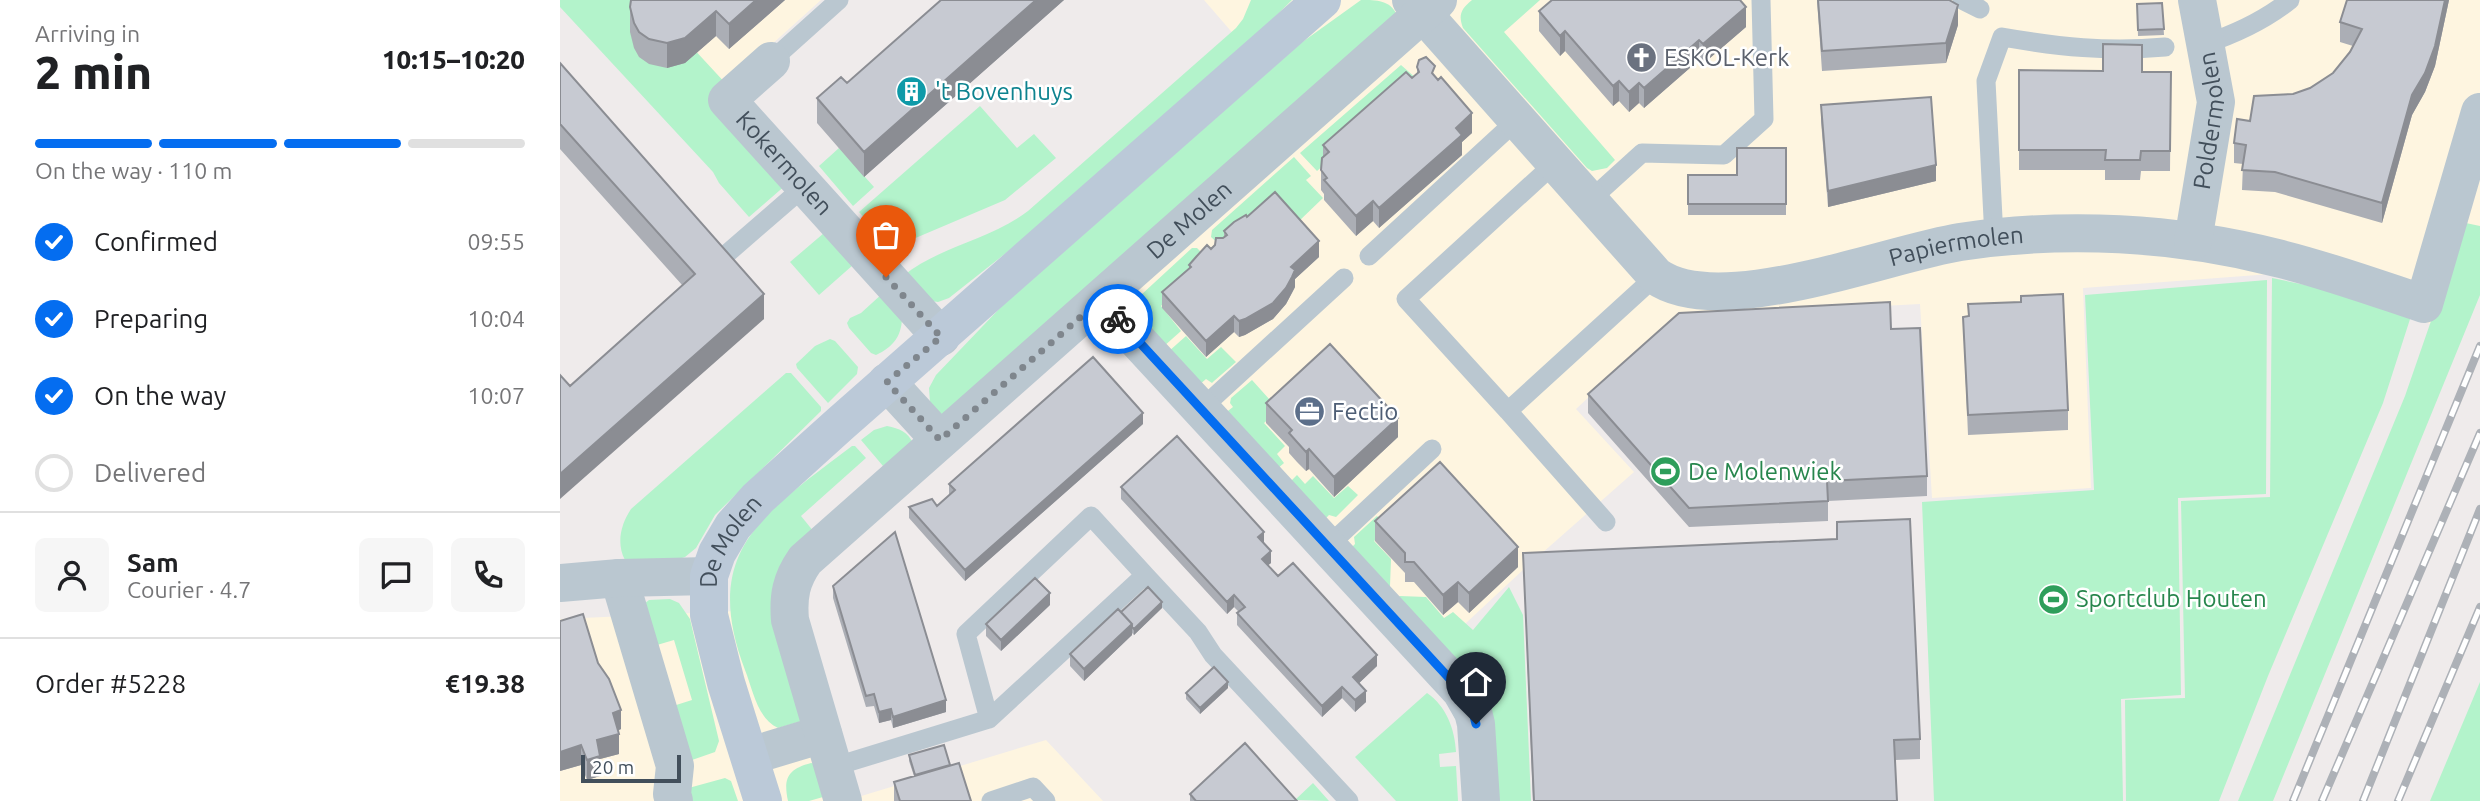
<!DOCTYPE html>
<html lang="en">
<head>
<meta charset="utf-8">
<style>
  body { margin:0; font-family:Ubuntu,sans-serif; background:#f6f6f6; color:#202124; height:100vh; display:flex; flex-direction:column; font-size:26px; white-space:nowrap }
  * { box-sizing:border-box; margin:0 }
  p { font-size:23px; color:#757577 }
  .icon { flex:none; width:38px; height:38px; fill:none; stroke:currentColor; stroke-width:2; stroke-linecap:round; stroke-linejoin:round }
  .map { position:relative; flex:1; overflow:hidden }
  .side { display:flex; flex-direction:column; background:#fff; width:560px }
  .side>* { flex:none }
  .scale { position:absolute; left:21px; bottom:18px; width:100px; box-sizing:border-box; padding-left:7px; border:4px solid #424f5b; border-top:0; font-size:19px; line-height:24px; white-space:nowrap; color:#424f5b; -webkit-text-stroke:5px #fff; paint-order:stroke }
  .pin { position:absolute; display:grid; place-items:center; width:60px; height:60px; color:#fff; margin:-72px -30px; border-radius:50% 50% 50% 0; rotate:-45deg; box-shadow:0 0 7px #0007 }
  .pin .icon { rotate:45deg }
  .courier { position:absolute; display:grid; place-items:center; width:70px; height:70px; margin:-35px; border:5px solid #046df0; border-radius:50%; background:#fff; color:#222; box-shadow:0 2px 9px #0007 }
  .overview em { font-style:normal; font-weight:800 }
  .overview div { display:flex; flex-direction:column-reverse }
  .overview { display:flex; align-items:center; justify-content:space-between; height:119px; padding:0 35px }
  h1 { font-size:46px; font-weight:800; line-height:52px }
  .bar { display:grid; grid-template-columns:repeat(4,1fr); gap:10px 7px; align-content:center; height:84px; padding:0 35px }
  .bar i { height:9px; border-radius:5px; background:#e0e0e0 }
  .bar .selected { background:#046df0 }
  .bar p { grid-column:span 4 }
  .line { display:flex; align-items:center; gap:18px; padding:0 35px; border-top:2px solid #e0e0e0 }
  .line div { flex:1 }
  .round { display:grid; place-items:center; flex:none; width:74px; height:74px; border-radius:10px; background:#f6f6f6 }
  ol { padding:0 35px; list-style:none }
  li { display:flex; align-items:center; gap:21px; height:77px }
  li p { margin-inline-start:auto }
  li .icon { padding:7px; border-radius:50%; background:#046df0; color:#fff; stroke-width:4 }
  li:last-child { color:#757577 }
  li i { width:38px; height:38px; border:4px solid #e0e0e0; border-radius:50% }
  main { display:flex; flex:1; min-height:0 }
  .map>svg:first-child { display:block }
</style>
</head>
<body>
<main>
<section class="side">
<div class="overview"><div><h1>2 min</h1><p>Arriving in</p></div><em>10:15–10:20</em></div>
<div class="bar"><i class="selected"></i><i class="selected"></i><i class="selected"></i><i></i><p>On the way · 110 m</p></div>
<ol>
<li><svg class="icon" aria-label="check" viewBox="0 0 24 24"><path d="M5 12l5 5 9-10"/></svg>Confirmed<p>09:55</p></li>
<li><svg class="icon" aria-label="check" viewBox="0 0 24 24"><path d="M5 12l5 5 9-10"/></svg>Preparing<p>10:04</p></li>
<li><svg class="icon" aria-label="check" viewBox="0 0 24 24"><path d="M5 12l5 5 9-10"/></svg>On the way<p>10:07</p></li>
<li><i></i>Delivered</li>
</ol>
<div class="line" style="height:126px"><a class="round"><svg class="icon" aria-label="person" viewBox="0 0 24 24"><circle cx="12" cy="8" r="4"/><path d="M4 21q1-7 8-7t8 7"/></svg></a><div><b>Sam</b><p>Courier · 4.7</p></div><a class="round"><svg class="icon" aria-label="chat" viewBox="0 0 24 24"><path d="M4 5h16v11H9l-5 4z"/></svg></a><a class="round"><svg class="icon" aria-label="phone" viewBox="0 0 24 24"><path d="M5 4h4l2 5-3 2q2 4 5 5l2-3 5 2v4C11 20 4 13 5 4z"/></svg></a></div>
<div class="line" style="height:91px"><div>Order #5228</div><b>€19.38</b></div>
</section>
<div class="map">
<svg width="1920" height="801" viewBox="0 0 1920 801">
  <rect width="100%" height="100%" fill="#efebeb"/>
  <path fill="#fef5e0" d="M14,0H261L125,123Z
    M644,0H1920V267L1893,331L1711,274L1523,288L1531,488L1372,498L1360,304L1115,317L1016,409L1074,472L964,569L862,664L502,272L716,83Z
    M245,608L298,797L486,740L543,801H0V619Z"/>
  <path fill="#b3f3cb" d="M0,0H100L131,46L168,86L227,184L189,217L159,183L153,172L0,7Z
    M691,0H732L711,21L484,223L389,298L378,302L365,300L343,276C380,246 430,240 468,211L676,28L683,19Z
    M801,0C817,0 830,0 837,15L384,418L370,402L369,388L376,375L442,306L741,43Z
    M912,0H980L944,32L1055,160L1047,168L1032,171L1027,168L903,28C898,15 901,9 912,0Z
    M841,65L857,79L846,92L757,171L740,153Z
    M420,106L457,148L474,134L496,158L445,200L332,248L299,212Z
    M279,148L314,187L293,206L259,166Z
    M734,157L751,176L746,180L763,198L737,223L660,245L651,237L652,230Z
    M1901,222L1920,226V295L1713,801H1678L1845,396L1871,321Z
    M264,233L293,265L259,295L230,262Z
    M632,248H637L646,257L601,306L621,331L603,347L583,326L590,318L581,305V295Z
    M1712,278L1789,294L1851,316L1823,403L1708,676L1659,801H1566L1565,700L1625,698L1621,501L1710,497Z
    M1707,280L1706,494L1618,498L1621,695L1561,699L1563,801H1374L1362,502L1534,490L1525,295Z
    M323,293L342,319C341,337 333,347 316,355L311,353L289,328L287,323L290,318L301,313Z
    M626,336L647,359L661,347L676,362L654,381L652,383L646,379L638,386L608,352Z
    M270,339L275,341L298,367L297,374L268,403L237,368L236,364L255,346Z
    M226,373H231L261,407V411L155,515L136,548L125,557L116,560H65C56,543 61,524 71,509Z
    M692,380L719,410L704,423L725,446L717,454L724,463L716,470L664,414L673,407L670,403L671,398Z
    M327,426C340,429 347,431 353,443L323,466L301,440L314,430Z
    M292,446H295L306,458L241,516L254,532L232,557L245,720L218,728C197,718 193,690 185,670C139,549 206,512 292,446Z
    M737,475L745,484L753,476L774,498L788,486L798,495L776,517L769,515L763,521L728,484Z
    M817,516L828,528L814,541L831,559L830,586L826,590L789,550L795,544L794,537Z
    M949,587L963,615L971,801H937L835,600L840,596L866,597L884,618L893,612L913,630Z
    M110,599L119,603L130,619L159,741L155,752L132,760L113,706L132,700L114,640L97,645L84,604L89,600Z
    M1920,682V801H1870Z
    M867,693C886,706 895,729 896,752L879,754L880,767L896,766L898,801H836L795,757Z
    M251,763L257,764L263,797L249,801H228C223,778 228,769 251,763Z
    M165,778L171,781L178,801H123L125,789Z
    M753,783L769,801L735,800Z"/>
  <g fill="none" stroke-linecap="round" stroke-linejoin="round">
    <path stroke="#bac7d0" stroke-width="19" d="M1402,0L1420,9
      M1645,44C1675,34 1705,20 1730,0
      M211,61L279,0
      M995,163L846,299L948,411L1096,276
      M1029,201L1082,153L1164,155L1204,119L1201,0
      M1434,238L1426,81L1442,37C1500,47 1546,52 1605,47
      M809,256L957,120
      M155,264L245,186
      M641,409L784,278
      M948,411L1046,522
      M768,546L872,449
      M429,719L406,634L531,516L585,575
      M273,767L429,719L585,575L638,632L653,655L789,801
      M431,801L473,787L486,801"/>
    <g stroke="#bac7d0" stroke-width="38">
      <path id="s1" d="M851,0L1096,276C1159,321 1326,254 1400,242C1505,226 1615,232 1717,258C1767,270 1816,288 1864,304L1920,112"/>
      <path id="s2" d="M211,61L167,100L381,337"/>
      <path id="s3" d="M1633,241L1656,102L1637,0"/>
      <path d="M540,300L901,691L913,712L916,724L921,801"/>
      <path d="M327,382L380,440"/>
      <path d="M59,578L115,766L112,794L114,801"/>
      <path d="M0,583L59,578L149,576"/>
      <path d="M190,756L263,734"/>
      <path id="s4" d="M283,801L230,620C228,596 231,580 245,560L878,0"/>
    </g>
    <path stroke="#bbc9d8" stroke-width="38" id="s5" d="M203,801L166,683L149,615V576L157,553L173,526L198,498L280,424L762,0"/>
    <defs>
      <path id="rail" d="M1733,801L1920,346
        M1762,801L1920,433
        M1803,801L1920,509
        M1838,801L1920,607"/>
    </defs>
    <use href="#rail" stroke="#adb1b7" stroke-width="8"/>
    <use href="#rail" stroke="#fff" stroke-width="5" stroke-dasharray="16" stroke-linecap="butt"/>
  </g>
  <path fill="#abaeb5" d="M225,0L169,49L156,36L125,63L107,68L89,64L79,57L74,48L70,32V7Z
    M381,0H504L304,177L257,123V98L287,83Z
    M1257,0H1389L1398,25L1386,63L1262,71Z
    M1787,0H1889L1875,66L1865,92L1852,115L1822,223L1715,192L1682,190L1683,164L1674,163V143L1690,121L1733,94L1750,88L1773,73L1790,52L1793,46L1780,42V22Z
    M1602,3L1604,35L1578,36L1577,4Z
    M979,11L1186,27L1143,64L1139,60L1084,108L1079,103L1069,112L1059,101L1053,106L1005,51L1000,56L979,31Z
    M0,63L204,319L10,386L123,286L0,149Z
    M857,67L875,77L912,133L902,142V155L819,228L813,221L796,236L764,200V194L761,190V170L763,156V145L852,78L857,74Z
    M1459,70L1611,72L1610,171H1581L1580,180H1545V170H1459Z
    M1261,105L1376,181L1268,207L1261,121Z
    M1226,148V215H1128V175H1177Z
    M687,217L759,257L735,279V287L732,293L726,304L713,319L685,335L679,337L674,332L646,357L602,308V292L629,268V265L664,238V231Z
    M1408,304L1508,410V430L1408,435L1403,317L1408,316Z
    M1028,394L1367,476V496L1268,501V521L1129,527L1028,413Z
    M706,403L838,437L774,497L749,469L746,471L737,462L729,453V447L706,423Z
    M583,424L405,581L349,518V507L377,506L389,495V484Z
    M561,487L704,543L711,563L708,565L718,576L817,666L799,683L806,702L795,712L782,698L762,717L677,625V613L679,612L674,607L667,614L561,499Z
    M815,521L958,567L909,613L898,602L883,615L854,582H845V573L815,541Z
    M1277,522L1360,739V759L1335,760L1337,801H973L963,553L1277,539Z
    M273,586L386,712L333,728L331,720L319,723L314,706L306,707L273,598Z
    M490,605L441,651L426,636V624Z
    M602,608L574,635L572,633V635L524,681L510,666V654L561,612Z
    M38,663L61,729L58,731L59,754L40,759V776L27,780L21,765L0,771Z
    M668,688L640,714L626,699V693Z
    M349,755L390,765L411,801H334V782L354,776L349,761Z
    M630,794L737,801H630Z"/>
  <path fill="#8b8d93" d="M196,0H225L169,49V24Z
    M476,0H504L304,177V152Z
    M1885,0H1889L1875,66L1865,92L1852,115L1822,223V203L1852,95Z
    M1398,5V25L1386,63V43Z
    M1186,7V27L1143,64V44Z
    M156,11V36L125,63L107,68V43Z
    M1005,31V51L1000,56V36Z
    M1139,40V60L1084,108V88Z
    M1059,81V101L1053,106V86Z
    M1079,83V103L1069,112V92Z
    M912,113V133L902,142V155L819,228V208L896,128Z
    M1376,165V181L1268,207V191Z
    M813,201V221L796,236V216Z
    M759,241V257L735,279V287L726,304L713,319L685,335L679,337V321L731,267Z
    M204,294V319L0,499V474Z
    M674,316V332L646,357V341Z
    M583,413V424L405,581V570Z
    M838,418V437L774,497V477Z
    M749,449V469L746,471V452Z
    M704,532V543L698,537Z
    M958,547V567L909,613V593Z
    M711,551V563L702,570V559Z
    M898,582V602L883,615V595Z
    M490,593V605L441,651V640Z
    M674,595V607L667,614V602Z
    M602,602V608L574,635V629Z
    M572,624V635L524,681V669Z
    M817,655V666L793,689V677Z
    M668,682V688L640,714V708Z
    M782,687V698L762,717V706Z
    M806,691V702L795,712V700Z
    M386,700V712L333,728V717Z
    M331,709V720L319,723V712Z
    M61,710V729L53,732V713Z
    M59,734V754L40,759V776L27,780V760L37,740Z
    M21,745V765L0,771V752Z"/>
  <path fill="#c7cad2" stroke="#8b8d93" stroke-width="2" d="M71,0H196L169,24L156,11L125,38L107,43L89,39L79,32L74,23L70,7Z
    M381,0H476L304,152L257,98L281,77L287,83Z
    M992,0H1180L1186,7L1143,44L1139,40L1084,88L1079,83L1069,92L1059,81L1053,86L1005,31L1000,36L979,11Z
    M1258,0H1389L1398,5L1386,43L1262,51Z
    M1787,0H1885L1875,46L1865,73L1852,95L1822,203L1715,172L1682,170L1686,145L1674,143L1677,119L1690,121L1694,96L1733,94L1750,88L1773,73L1790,52L1802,29L1780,22Z
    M1602,3L1604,29L1578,30L1577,4Z
    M1543,44L1582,45V72H1611L1610,151H1581L1580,160H1545L1546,150H1459V70L1543,71Z
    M866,57L875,66L872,73L878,80L881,77L912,113L896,128L902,135L819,208L813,201L796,216L764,180L767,178L761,170L762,158L769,152L763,145L846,72L852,78L859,72L857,67L859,60Z
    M0,63L204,294L0,474V375L10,386L135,274L0,124Z
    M1371,97L1376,165L1268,191L1261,105Z
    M1177,148H1226V204H1128V175H1177Z
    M715,192L759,241L731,267L735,270L732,277L726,288L713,303L685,319L679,321L674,316L646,341L602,292L631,267L629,265L636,257L647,245L651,249L655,245L656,238H663L667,235L664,231L674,222L686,215L687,217Z
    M1503,294L1508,410L1408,415L1403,317L1409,316L1408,304L1461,302V296Z
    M1330,302L1331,329L1360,328L1367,476L1267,481L1268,501L1129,508L1028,394L1119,313Z
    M770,344L838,418L774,477L749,449L746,452L737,442L729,433L732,430L706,403Z
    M533,357L583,413L405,570L349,507L372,499L377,506L395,490L389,484Z
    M617,436L704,532L698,537L711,551L702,559L718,576L733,563L817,655L793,677L806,691L795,700L782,687L762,706L677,613L685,607L674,595L667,602L561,487Z
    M880,462L958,547L909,593L898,582L883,595L854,562H845V553L815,521Z
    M1350,519L1360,739L1334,740L1337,801H974L963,553L1277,539V522Z
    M335,532L386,700L333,717L331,709L319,712L314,694L306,696L273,586Z
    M475,578L490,593L441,640L426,624Z
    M588,587L602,602L574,629L572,627V624L561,612Z
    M558,609L572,624L524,669L510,654Z
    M23,614L38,663L49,679L61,710L53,713L59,734L37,740L40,756L27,760L21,745L0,752V621Z
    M654,667L668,682L640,708L626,693Z
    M685,743L737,801H636L630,794Z
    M384,745L390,765L355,775L349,755Z
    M399,763L411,801H340L334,782Z"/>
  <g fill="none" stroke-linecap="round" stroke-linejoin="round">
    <path stroke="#7f868d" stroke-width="7" stroke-dasharray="0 12.6" d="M326,277L381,337L327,382L380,440L540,300L558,319"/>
    <path stroke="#046df0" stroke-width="9" d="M558,319L901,691L913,712L916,724"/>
  </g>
  <defs>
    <symbol id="church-disc" viewBox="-11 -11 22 22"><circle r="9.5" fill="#6b7280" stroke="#fff"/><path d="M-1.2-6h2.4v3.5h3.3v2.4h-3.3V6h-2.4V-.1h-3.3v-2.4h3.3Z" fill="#fff"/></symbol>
    <symbol id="building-disc" viewBox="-11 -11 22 22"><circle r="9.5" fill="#0f9aa8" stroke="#fff"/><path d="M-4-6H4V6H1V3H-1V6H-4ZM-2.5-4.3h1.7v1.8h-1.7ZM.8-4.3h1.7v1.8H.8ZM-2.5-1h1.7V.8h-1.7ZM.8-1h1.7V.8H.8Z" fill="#fff"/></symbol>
    <symbol id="office-disc" viewBox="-11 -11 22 22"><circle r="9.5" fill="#5c6f8a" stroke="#fff"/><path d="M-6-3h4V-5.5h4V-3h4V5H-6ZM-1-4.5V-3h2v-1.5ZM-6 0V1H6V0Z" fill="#fff"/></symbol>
    <symbol id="stadium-disc" viewBox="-11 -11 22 22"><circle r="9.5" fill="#2e9e5b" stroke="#fff"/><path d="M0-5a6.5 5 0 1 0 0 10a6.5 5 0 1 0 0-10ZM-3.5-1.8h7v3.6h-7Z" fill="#fff"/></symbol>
  </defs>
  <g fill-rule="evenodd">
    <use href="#church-disc" x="1064" y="40" width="35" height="35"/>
    <use href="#building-disc" x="334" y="74" width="35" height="35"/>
    <use href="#office-disc" x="732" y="394" width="35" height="35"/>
    <use href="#stadium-disc" x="1088" y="454" width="35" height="35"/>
    <use href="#stadium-disc" x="1476" y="582" width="35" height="35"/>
  </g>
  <g text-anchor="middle" stroke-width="5" stroke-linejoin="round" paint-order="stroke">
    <g font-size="24" fill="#5b616d" stroke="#fff" text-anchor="start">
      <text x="1104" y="66">ESKOL-Kerk</text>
    </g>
    <g font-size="24" fill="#0d838f" stroke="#fff" text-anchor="start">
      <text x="375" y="100">'t Bovenhuys</text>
    </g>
    <g font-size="24" fill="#424f5b" stroke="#fff">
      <text dy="8" stroke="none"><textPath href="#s3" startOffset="122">Poldermolen</textPath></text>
      <text dy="8" stroke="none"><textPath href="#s2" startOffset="144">Kokermolen</textPath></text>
      <text dy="8" stroke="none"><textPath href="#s4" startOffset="765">De Molen</textPath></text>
      <text dy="8" stroke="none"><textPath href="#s1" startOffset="677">Papiermolen</textPath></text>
      <text dy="8" stroke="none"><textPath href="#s5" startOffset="273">De Molen</textPath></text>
    </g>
    <g font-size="24" fill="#4e5e75" stroke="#fff" text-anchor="start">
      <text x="772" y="420">Fectio</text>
    </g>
    <g font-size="24" fill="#27864d" stroke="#fff" text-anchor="start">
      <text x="1128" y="480">De Molenwiek</text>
      <text x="1516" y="607">Sportclub Houten</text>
    </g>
  </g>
</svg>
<div class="scale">20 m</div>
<div class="pin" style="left:326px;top:277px;background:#ea580c"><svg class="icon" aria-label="bag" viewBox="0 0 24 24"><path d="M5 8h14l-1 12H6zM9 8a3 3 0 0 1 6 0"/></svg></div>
<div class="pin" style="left:916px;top:724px;background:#1f2937"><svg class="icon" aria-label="home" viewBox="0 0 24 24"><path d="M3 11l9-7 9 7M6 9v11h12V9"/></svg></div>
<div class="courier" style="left:558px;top:319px"><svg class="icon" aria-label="bike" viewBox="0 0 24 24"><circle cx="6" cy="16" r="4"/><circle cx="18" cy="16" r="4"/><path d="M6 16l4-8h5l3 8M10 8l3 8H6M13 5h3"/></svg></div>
</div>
</main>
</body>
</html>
